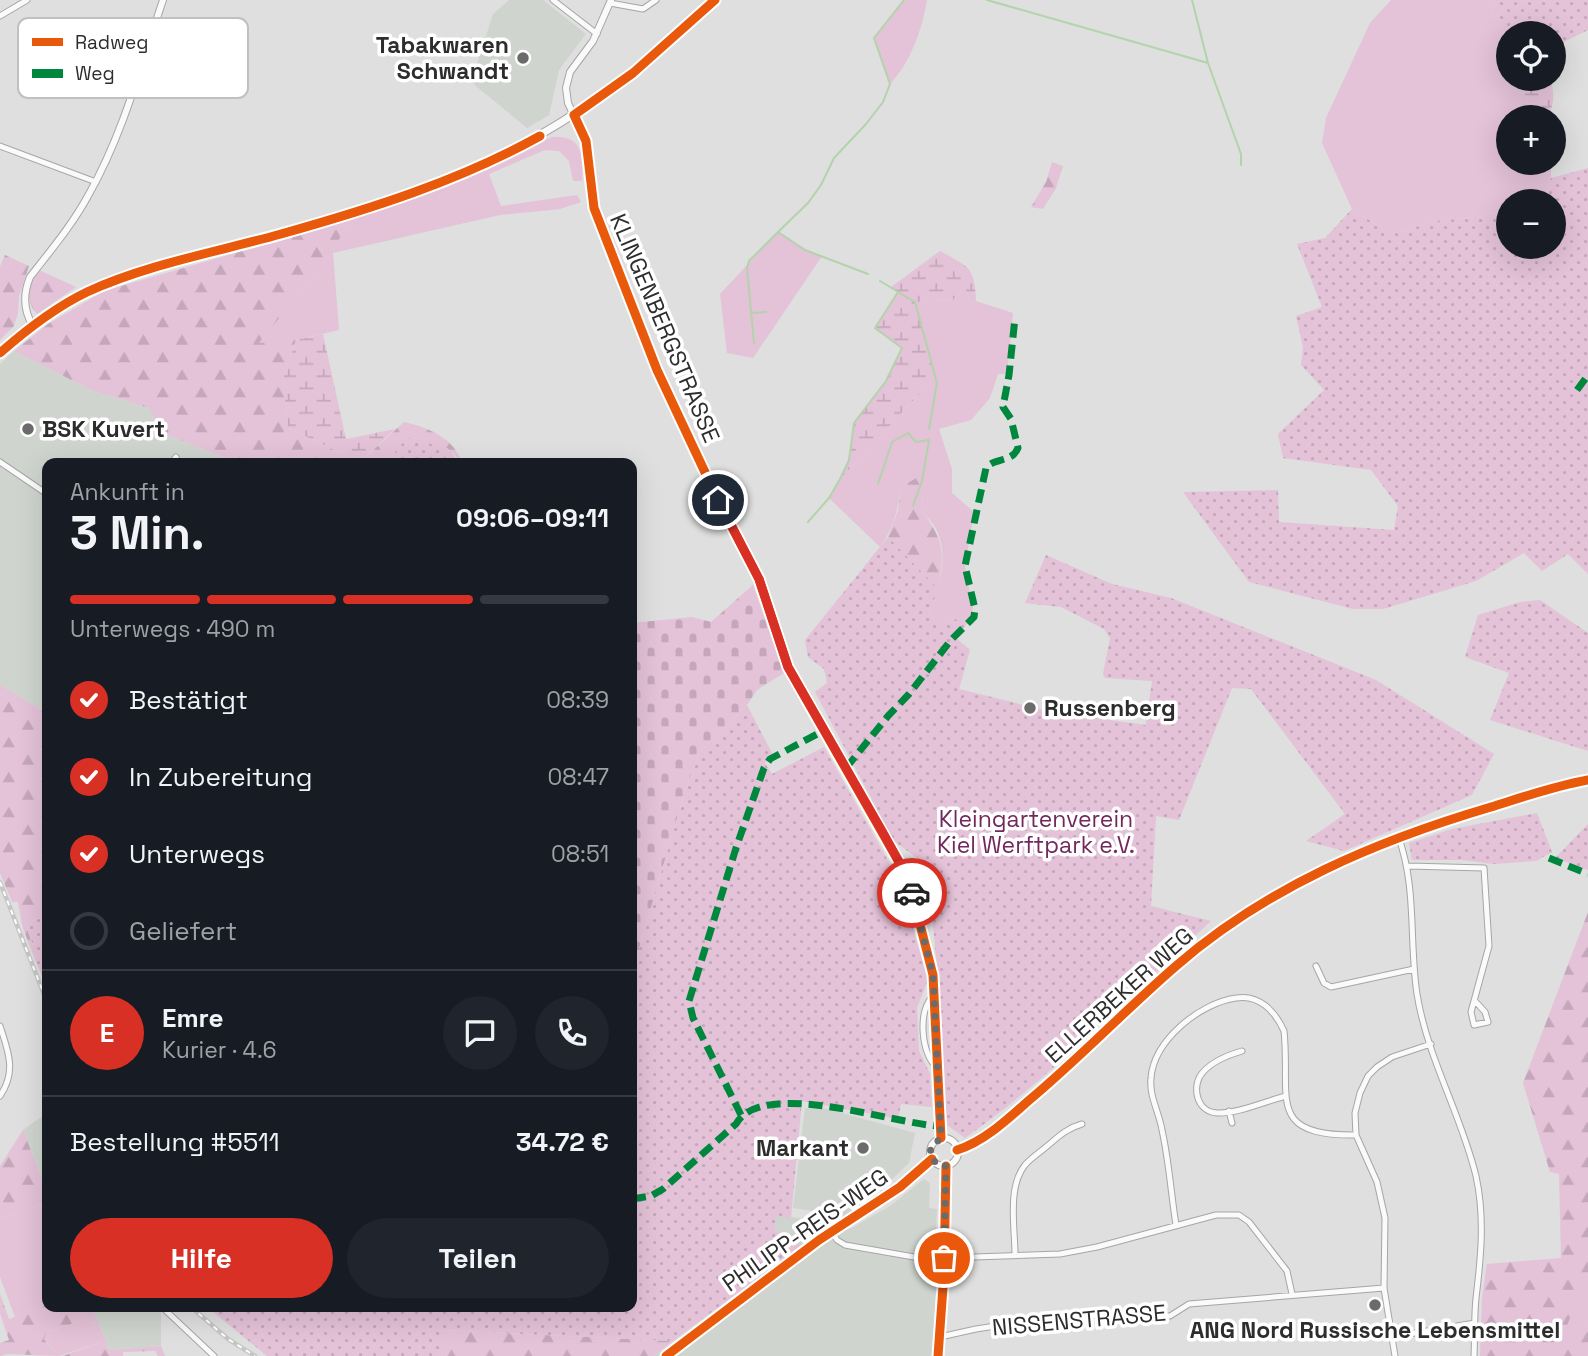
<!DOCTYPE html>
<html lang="de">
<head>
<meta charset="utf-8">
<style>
  body { margin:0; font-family:"Space Grotesk",sans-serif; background:#20242c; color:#f1f3f6; height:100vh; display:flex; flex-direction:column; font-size:26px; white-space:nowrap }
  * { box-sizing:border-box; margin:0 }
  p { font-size:23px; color:#9ea1a6 }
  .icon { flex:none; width:38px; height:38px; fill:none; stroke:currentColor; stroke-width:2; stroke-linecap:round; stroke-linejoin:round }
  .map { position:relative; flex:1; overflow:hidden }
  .sheet { position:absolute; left:42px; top:458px; width:595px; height:854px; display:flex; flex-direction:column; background:#171b24; border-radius:14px; box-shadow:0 7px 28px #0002 }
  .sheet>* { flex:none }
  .tools { position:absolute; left:1496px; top:21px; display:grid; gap:14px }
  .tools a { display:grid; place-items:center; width:70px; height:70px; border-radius:50%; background:#171b24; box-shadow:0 7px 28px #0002; font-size:35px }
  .pin { position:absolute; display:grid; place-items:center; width:60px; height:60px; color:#fff; margin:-30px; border:4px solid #fff; border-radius:50%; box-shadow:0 2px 7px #0007 }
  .courier { position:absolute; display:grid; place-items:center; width:70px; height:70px; margin:-35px; border:5px solid #d93025; border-radius:50%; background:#fff; color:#222; box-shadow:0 2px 9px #0007 }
  .overview em { font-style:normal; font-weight:700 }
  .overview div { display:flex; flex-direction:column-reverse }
  .overview { display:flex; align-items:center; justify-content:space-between; height:119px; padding:0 28px }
  h1 { font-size:46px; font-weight:700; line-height:52px }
  .bar { display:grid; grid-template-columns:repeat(4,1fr); gap:10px 7px; align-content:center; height:84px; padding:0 28px }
  .bar i { height:9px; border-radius:5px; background:#363941 }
  .bar .active { background:#d93025 }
  .bar p { grid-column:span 4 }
  .line { display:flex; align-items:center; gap:18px; padding:0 28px; border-top:2px solid #363941 }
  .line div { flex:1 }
  .round { display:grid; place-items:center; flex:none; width:74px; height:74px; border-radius:37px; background:#20242c }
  ol { padding:0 28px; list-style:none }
  li { display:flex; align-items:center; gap:21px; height:77px }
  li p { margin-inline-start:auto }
  li .icon { padding:7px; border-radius:50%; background:#d93025; color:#fff; stroke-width:4 }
  li:last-child { color:#9ea1a6 }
  li i { width:38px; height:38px; border:4px solid #363941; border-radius:50% }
  .action { display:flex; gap:14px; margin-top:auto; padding:14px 28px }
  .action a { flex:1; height:80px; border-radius:42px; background:#d93025; color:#fff; font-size:28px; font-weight:700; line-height:80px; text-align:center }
  .action a+a { background:#20242c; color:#f1f3f6 }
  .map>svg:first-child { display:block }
</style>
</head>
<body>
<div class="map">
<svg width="1588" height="1356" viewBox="0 0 1588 1356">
  <defs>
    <pattern id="forest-firs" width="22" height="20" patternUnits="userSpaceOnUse" patternTransform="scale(1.75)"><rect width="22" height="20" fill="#e4c2d8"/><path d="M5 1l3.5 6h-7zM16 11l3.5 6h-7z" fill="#c4a7ba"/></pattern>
    <pattern id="wetland-marsh" width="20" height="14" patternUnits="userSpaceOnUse" patternTransform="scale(1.75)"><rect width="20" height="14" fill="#e4c2d8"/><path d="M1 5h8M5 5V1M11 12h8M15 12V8" fill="none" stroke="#c4a7ba"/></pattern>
    <pattern id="cemetery-stones" width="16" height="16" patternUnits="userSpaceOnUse" patternTransform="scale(1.75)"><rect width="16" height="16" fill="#e4c2d8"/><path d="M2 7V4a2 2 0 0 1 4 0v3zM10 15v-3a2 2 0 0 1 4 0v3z" fill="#c4a7ba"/></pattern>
    <pattern id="garden-dots" width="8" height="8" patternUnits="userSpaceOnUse" patternTransform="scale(1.75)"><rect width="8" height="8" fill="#e4c2d8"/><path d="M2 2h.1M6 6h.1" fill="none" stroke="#c4a7ba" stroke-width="1.8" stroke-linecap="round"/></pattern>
  </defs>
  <rect width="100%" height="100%" fill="#dedfde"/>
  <path fill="#cfd4ce" d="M509,0H543L586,34L559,70L549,115L527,128L471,82L493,14Z
    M14,351L93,391L149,408L163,433L240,464H47V713L0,685V364Z
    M805,1108L827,1109L915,1133L909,1163L889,1182L844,1216L793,1208Z
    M47,1113V1192L23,1130Z
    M924,1179L930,1183L929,1208L937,1209L935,1252L937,1272L932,1356H654L800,1247L775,1230L776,1215L820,1221L850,1229L890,1206Z
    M92,1307H161V1346L109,1350Z"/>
  <path fill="#e4c2d8" d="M904,0H927C922,29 911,62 890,84L874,38Z
    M1391,0H1492L1508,45V79H1520L1531,112L1537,117H1508V163H1551V178L1546,196L1529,201H1508V208L1484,216L1436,221L1391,234L1352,209L1322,143L1326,118L1370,23Z
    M552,137C584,135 583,157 582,181H573L569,161L559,151L545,150L489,174L501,206L577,195L581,202L560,209L500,215L333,253L339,330L296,340L258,344L332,253L349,220L438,190Z
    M778,232L805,250L822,256L753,358L727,353L720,294Z
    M965,287L971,304L976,301L1013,313L1007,374H998L990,398L971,420L939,429L952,469V493L974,512L965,567L973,607L971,618L939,621L928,615C938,590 949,560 938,533C935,525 927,517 922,510L923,495L901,487C898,509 893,529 880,547L829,498L840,479L935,377L915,302L953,300Z
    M44,1203L47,1212V1305L15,1317L0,1277V1219Z
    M1588,1274V1321L1565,1329Z
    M92,1317L101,1342L59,1356L44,1338L47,1332Z"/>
  <path fill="url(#forest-firs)" d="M1052,162L1063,166L1056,188L1043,209L1031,207L1046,182Z
    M349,220L332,253L259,343L296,340L283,379L288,428L360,462L404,422C427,427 454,438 461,461L447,448L393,455L390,464H240L163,433L149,408L93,391L14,351L48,324L104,291Z
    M5,255L29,266L19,296L18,313L14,326L0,340V266Z
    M39,270L76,287L37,314C24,299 28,285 39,270Z
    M923,474L928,476L934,485L923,495L922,510C944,542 945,551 938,589L888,537L898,510L901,487Z
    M0,685L47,713V748L44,758L47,760V916L25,923L33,946L30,947L22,925L18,902H12L0,873Z
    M1588,912V1274L1566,1328L1588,1321V1356H1480L1482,1299L1487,1264L1561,1258L1559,1174L1550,1172L1523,1083Z
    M23,1130L47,1192V1212L44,1203L0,1219V1166Z
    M0,1294L9,1319L47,1305V1307H92L109,1350L161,1346L165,1356H158L155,1351L123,1352V1356H63L101,1342L92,1317L47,1332L44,1339L59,1356L8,1354L0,1356V1343L9,1340L0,1313Z
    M441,1330L673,1341L654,1356H438Z"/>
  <path fill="url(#wetland-marsh)" d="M1520,79H1551C1554,93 1557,117 1537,117L1531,112Z
    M940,251C969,267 975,267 976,301L971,304L965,287L953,300L915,302L935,377L840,479L849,460L854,423L886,381L901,348L875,328L898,292L891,287Z
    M323,334L346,439L395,429L360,462L288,428L283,379L296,340Z"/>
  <path fill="url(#cemetery-stones)" d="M753,585L784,673L757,690L747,705L699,753L686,788L632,973V623L692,617L711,622Z"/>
  <path fill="url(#garden-dots)" d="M1492,0H1588V30L1554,47V33H1508V45Z
    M1588,168V574L1568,554L1542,571L1524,553L1476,581L1383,609H1353L1249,582L1183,492L1278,490L1279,522L1394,530L1398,506L1371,470L1283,458L1278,434L1324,390L1301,365L1303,347L1296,316L1322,307L1297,244L1325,238L1352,209L1391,234L1436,221L1484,216L1508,208V247H1554V201H1529L1546,196L1551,178Z
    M407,438L447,448L461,464H390L393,455Z
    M888,537L938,589L928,615L939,621L971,618L956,638L970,650L959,689L1053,712L1146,725L1152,681L1105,678L1103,674L1110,638L1104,629L1061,607L1025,603L1046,555L1112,584L1171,598L1376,680L1494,754L1472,795L1344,851L1306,841L1345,814L1251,689L1232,688L1179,820L1156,816L1151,906L1211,921C1130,994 1055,1075 965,1138L947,1125L938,975L928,877L917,858L894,841L815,692L827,683L824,669L808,657L805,640Z
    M1540,600L1588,633V751L1490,720L1509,673L1465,657L1478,615L1520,602Z
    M747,705L773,755L765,763L772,774L824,747L899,880L928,980L917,1008L919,1051L930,1074L932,1107L901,1104L898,1119L802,1101L791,1218L776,1216L775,1230L800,1246L673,1341L442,1330L438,1356H267L207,1307H632V973L686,788L699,753Z
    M1537,813L1552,852L1536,861L1494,864L1462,860H1412L1409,843L1452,829Z
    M1588,824V870L1555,858Z
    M47,916V989L30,947L33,945L25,923Z"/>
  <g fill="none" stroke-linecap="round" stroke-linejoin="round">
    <path stroke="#b3d3ab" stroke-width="2" d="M987,0L1208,63
      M1192,0L1208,63L1241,154V165
      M868,274L805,250L778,232L808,203L821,185L834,158L866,124L883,102L890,84L874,38L904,0
      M880,281L915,302L937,383L929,429
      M751,313L766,312
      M754,343L747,268L749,261L778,232
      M878,484L892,442L908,433L916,442L929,440L922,481L913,506
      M808,522L829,498L840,479L849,460L854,423L886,381L902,348L875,328L898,292"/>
    <defs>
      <path id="minor" d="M553,0L597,34
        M610,3L643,9L656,0
        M0,16L27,0
        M0,146L96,182
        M0,462L47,494
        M171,464L176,457
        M1398,836C1417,886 1409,942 1417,994C1427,1057 1461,1114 1476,1176C1485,1217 1481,1257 1476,1298C1474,1317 1475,1337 1474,1356
        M1408,866L1484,868L1489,946L1471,1012L1474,1025L1488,1022L1485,1012L1475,1001
        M1316,966L1324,983L1331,987L1414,969
        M934,996C917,1007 921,1056 937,1067
        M0,1026C8,1051 17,1071 0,1096
        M1242,1051C1228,1055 1213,1061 1203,1072C1191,1085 1196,1112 1217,1113C1237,1114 1266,1101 1286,1096
        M1229,1111L1232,1123
        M1176,1225C1171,1194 1169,1161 1162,1130C1159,1112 1149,1096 1151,1078C1154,1040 1200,1003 1236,998C1259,994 1275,1011 1284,1031C1291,1098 1265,1136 1356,1135
        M832,1232L837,1240L845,1245L914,1257
        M1015,1255C1015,1228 1007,1187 1025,1165C1031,1158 1039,1153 1046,1147C1058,1137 1067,1128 1082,1124
        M945,1258L1060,1254L1097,1247L1216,1215H1239L1249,1222L1287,1271L1292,1294
        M162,1307L214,1356
        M940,1337L976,1329L1034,1320L1100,1315L1170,1316L1189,1304L1384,1288
        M1391,1337L1475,1323
        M666,1356L819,1240L900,1187L932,1159
        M1395,1356L1384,1288L1385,1218L1377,1182L1356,1135L1355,1113L1360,1093L1368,1076L1377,1067L1392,1057L1431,1044"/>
      <path id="tertiary" d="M611,0L593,41L570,72L566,88L568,103L586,141L594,208L657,370L718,500L759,579L788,667L908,878L933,975L941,1138
        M33,326C23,310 23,294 30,277C51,250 73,224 89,194C123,134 141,65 163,0
        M930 1152a14 14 0 1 1 28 0a14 14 0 1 1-28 0Z
        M957,1150C983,1142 1007,1120 1027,1102C1079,1059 1125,1010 1176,966C1267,887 1376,841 1491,807C1523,797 1555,786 1588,780
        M938,1356L944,1273L946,1166"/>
      <path id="secondary" d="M0,353C30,325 67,299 106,284C151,266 201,256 248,243C301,229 353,212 405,195C524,157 626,87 715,0"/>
    </defs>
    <use href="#minor" stroke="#a5a6a5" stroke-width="7"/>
    <use href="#tertiary" stroke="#a5a6a5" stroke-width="8"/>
    <use href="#secondary" stroke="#a5a6a5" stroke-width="9"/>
    <use href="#minor" stroke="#fafafa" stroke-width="5"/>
    <use href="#tertiary" stroke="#fafafa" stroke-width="6"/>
    <use href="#secondary" stroke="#fafafa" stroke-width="7"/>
    <defs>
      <path id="rail" d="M0,882L47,1002
        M191,1307L228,1339L255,1356"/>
    </defs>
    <use href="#rail" stroke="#c5c6c5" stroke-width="4.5"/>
    <use href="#rail" stroke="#fff" stroke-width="2" stroke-dasharray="5" stroke-linecap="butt"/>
    <path stroke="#00873e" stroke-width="7" stroke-dasharray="14 7" stroke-linecap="butt" d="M1577,390L1588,375
      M846,768L888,716L909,694L951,640L974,617L975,609L965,566L986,468C995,457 1012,463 1018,448L1011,419L1003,407L1009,375L1015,318
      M1549,858L1588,874
      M741,1115L693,1018L689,1001L736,848L764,768L770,759L823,731
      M632,1199L651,1196L663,1189L736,1124C763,1077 896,1125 940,1126"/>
    <defs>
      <path id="cycleway" d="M715,0L633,73L574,115L586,141L594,208L657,370L718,500L759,579L788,667L908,878L933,975L941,1138
        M0,353C26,330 56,307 87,292C148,264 217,252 281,234C370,209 459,181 540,136
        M957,1150C983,1142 1007,1120 1027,1102C1079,1059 1125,1010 1176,966C1267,887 1376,841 1491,807C1523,797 1555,786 1588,780
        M666,1356L819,1240L900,1187L932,1159
        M938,1356L944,1273L946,1166"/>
    </defs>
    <use href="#cycleway" stroke="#fff" stroke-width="13"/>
    <use href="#cycleway" stroke="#e8590c" stroke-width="9"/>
  </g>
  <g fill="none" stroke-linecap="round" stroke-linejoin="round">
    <path stroke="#6a6b6a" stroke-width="7" stroke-dasharray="0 12.6" d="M912,893L933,975L941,1138L931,1147L930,1154L937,1165L946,1166L944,1258"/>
    <path stroke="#d93025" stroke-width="9" d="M718,500L759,579L788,667L882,831L908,878L912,893"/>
  </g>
  <g fill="#6a6b6a" stroke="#fff" stroke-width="2.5">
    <circle cx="523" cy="58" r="7"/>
    <circle cx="28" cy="429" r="7"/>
    <circle cx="1030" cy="708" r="7"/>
    <circle cx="863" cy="1148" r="7"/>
    <circle cx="1375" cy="1305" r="7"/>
  </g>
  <g text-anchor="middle" stroke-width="7" stroke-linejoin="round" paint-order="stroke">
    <g font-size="23" font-weight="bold" fill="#2c2d2c" stroke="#fff" text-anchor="end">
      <text x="509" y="53">Tabakwaren<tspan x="509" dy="26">Schwandt</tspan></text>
      <text x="42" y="437" text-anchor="start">BSK Kuvert</text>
      <text x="1044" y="716" text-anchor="start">Russenberg</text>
      <text x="849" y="1156">Markant</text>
      <text x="1375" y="1338" text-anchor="middle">ANG Nord Russische Lebensmittel</text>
    </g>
    <g font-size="23" fill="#2c2d2c" stroke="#fff">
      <text transform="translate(665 328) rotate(67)" y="8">KLINGENBERGSTRASSE</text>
      <text transform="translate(1119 995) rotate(-42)" y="8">ELLERBEKER WEG</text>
      <text transform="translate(805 1230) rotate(-35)" y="8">PHILIPP-REIS-WEG</text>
      <text transform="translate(1079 1320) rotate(-5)" y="8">NISSENSTRASSE</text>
    </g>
    <g font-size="23" fill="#72285c" stroke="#fff">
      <text x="1036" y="827">Kleingartenverein<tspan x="1036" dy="26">Kiel Werftpark e.V.</tspan></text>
    </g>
  </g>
  <rect x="18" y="18" width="230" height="80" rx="10" fill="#fff" stroke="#c0c0c0" stroke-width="2"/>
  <rect x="32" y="38" width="31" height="8" fill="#e8590c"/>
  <rect x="32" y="69" width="31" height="9" fill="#00873e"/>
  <g font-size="19" fill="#2c2d2c">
    <text x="75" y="49">Radweg</text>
    <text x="75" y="80">Weg</text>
  </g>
</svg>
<div class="tools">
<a><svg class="icon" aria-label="locate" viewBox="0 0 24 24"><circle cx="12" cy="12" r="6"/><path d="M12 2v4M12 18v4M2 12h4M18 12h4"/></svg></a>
<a>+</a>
<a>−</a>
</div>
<div class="pin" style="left:944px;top:1258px;background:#ea580c"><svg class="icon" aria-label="bag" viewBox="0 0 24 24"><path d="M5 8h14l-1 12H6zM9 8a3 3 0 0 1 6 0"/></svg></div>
<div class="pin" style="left:718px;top:500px;background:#1f2937"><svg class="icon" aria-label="home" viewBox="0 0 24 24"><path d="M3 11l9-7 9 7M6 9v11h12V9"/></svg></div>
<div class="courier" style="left:912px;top:893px"><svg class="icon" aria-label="car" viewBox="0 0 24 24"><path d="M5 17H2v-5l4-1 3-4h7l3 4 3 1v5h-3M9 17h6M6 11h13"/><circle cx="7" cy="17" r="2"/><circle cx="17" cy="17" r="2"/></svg></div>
<section class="sheet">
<div class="overview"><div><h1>3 Min.</h1><p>Ankunft in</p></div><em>09:06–09:11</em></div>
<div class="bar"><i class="active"></i><i class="active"></i><i class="active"></i><i></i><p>Unterwegs · 490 m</p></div>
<ol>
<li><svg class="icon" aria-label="check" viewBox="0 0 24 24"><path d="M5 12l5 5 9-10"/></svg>Bestätigt<p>08:39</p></li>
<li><svg class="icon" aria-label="check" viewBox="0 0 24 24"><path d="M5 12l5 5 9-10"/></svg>In Zubereitung<p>08:47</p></li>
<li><svg class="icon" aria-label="check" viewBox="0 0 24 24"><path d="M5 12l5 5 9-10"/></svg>Unterwegs<p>08:51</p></li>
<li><i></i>Geliefert</li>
</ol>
<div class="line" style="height:126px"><b class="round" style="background:#d93025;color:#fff">E</b><div><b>Emre</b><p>Kurier · 4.6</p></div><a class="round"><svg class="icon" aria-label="chat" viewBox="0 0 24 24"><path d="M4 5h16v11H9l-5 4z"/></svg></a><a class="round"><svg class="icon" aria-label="phone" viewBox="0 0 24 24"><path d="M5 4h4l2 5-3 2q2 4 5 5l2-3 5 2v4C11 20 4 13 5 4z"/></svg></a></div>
<div class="line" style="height:91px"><div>Bestellung #5511</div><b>34.72 €</b></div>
<div class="action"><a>Hilfe</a><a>Teilen</a></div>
</section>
</div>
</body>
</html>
